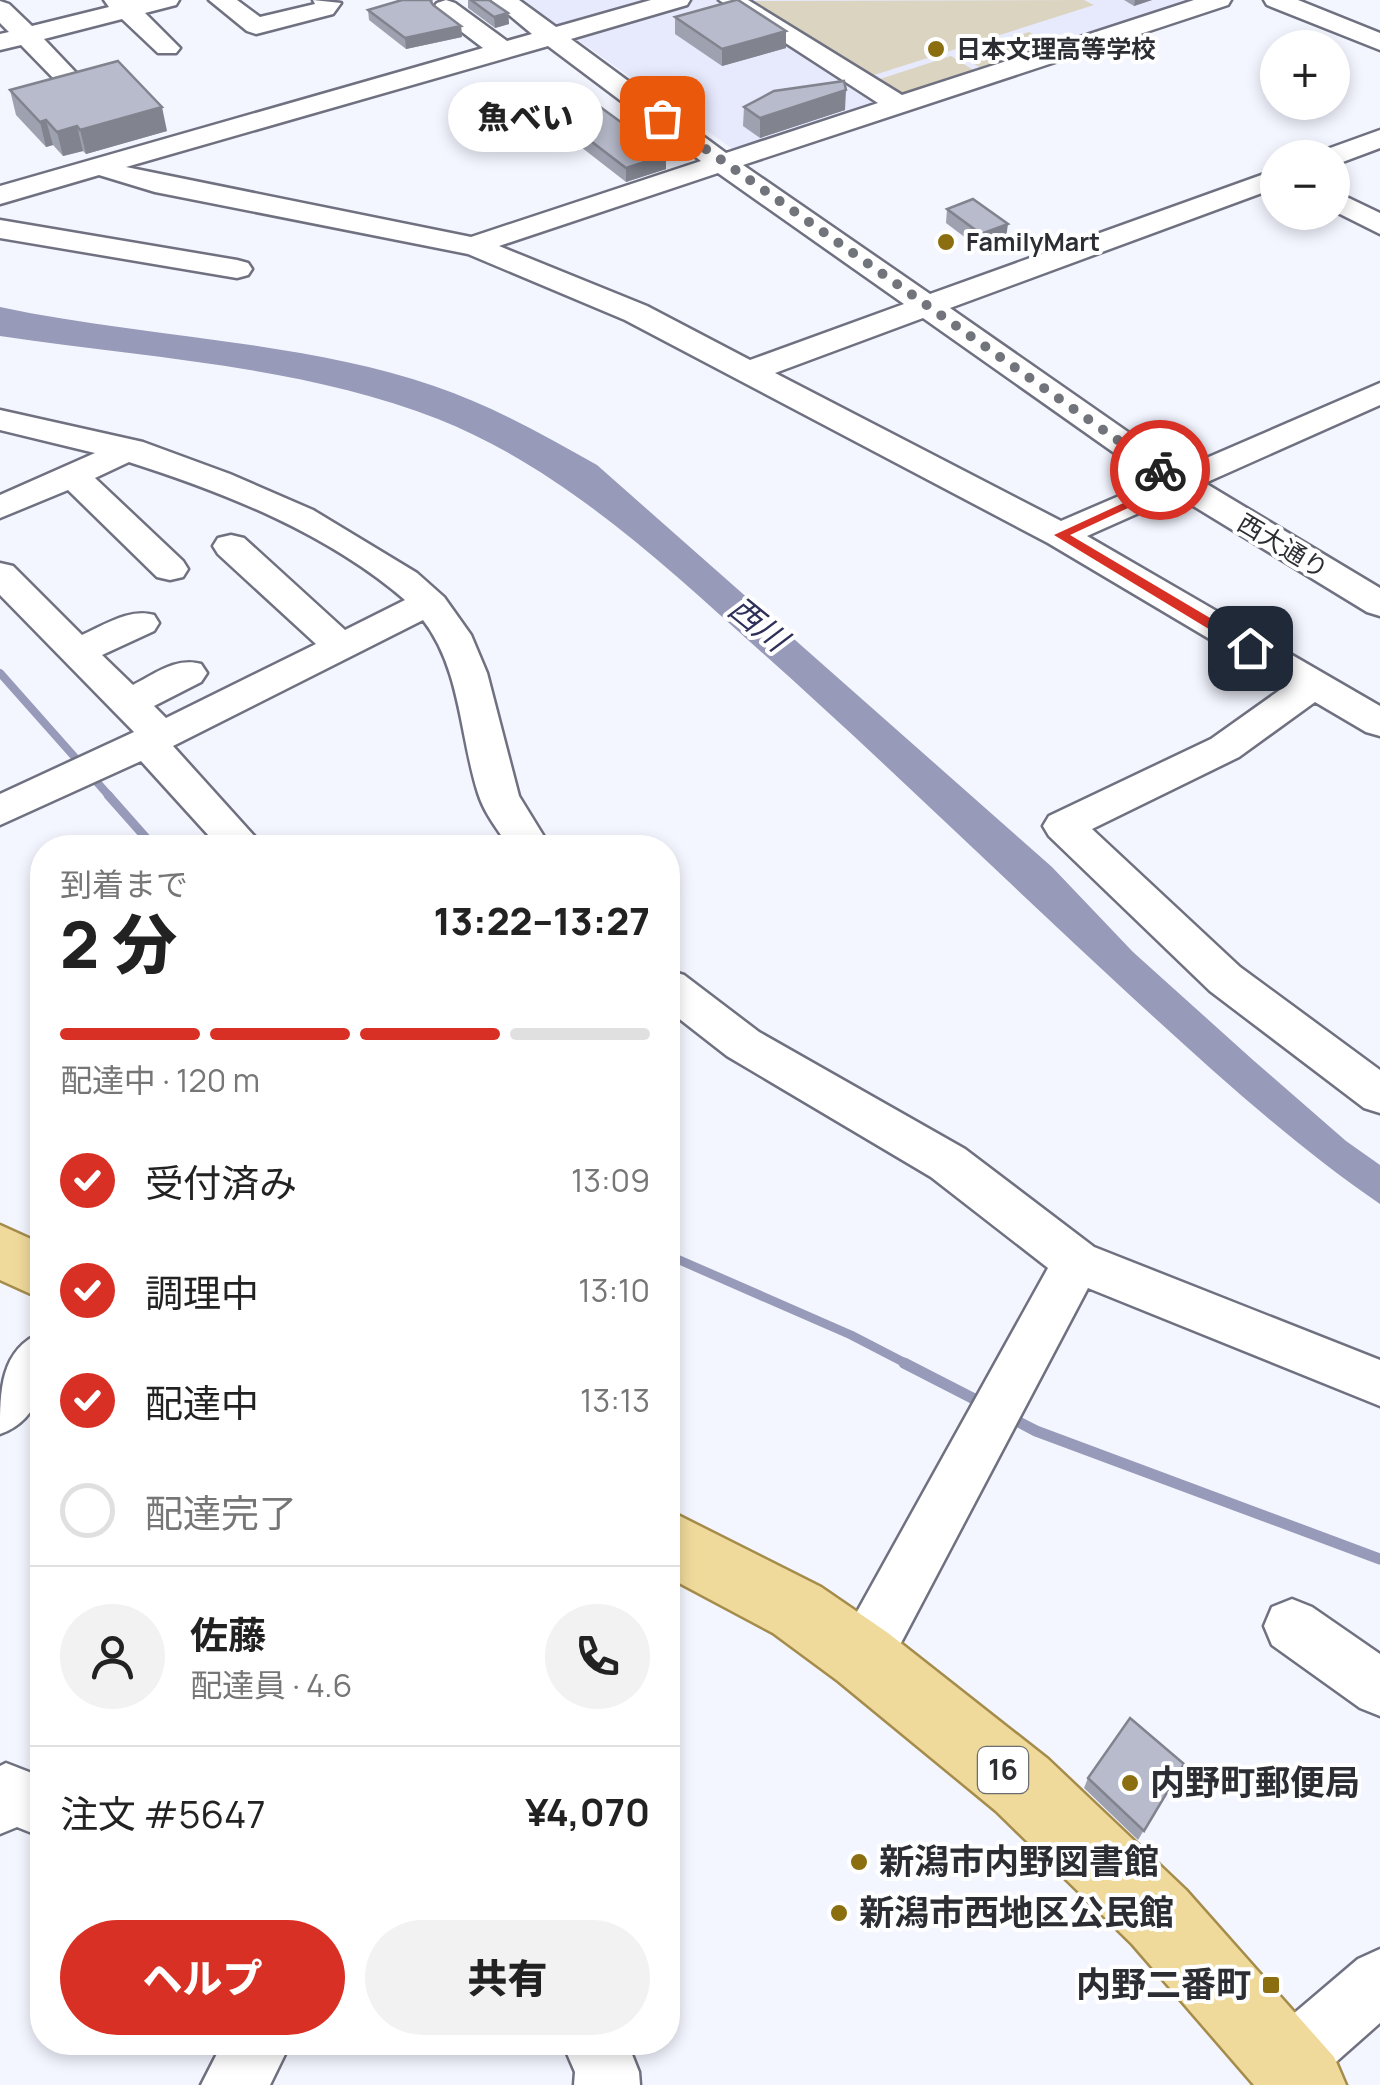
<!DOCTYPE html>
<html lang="ja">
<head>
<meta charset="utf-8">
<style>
  body { margin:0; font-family:Manrope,"Noto Sans JP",sans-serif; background:#f2f2f2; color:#222; height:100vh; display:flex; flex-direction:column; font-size:38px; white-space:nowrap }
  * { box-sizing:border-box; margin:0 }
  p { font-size:32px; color:#767676 }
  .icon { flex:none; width:55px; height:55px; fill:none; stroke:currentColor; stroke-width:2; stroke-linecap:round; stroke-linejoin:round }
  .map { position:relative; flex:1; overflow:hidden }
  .panel { position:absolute; left:30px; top:835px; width:650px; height:1220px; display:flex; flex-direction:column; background:#fff; border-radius:40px; box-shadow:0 5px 15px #0003 }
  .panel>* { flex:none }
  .tools { position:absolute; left:1260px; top:30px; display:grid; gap:20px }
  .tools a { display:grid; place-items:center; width:90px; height:90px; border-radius:50%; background:#fff; box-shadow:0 5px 15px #0003; font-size:50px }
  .pin { position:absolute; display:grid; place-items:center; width:85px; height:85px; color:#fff; margin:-42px; border-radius:20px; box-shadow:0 5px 15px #0006 }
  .courier { position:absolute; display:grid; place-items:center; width:100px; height:100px; margin:-50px; border:8px solid #d93025; border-radius:50%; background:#fff; color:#222; box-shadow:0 2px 12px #0007 }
  .bubble { position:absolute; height:70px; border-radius:35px; background:#fff; box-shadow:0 5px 15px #0003; font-size:32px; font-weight:800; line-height:70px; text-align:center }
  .summary em { font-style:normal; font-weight:800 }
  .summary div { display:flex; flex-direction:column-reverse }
  .summary { display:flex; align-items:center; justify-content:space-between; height:170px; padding:0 30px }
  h1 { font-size:65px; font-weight:800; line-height:75px }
  .bar { display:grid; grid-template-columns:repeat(4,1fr); gap:15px 10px; align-content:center; height:120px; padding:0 30px }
  .bar i { height:12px; border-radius:8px; background:#e0e0e0 }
  .bar .on { background:#d93025 }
  .bar p { grid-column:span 4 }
  .line { display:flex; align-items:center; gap:25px; padding:0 30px; border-top:2px solid #e0e0e0 }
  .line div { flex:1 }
  .round { display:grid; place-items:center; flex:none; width:105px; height:105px; border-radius:52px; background:#f2f2f2 }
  ol { padding:0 30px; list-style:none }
  li { display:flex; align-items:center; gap:30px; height:110px }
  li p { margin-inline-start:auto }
  li .icon { padding:10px; border-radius:50%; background:#d93025; color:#fff; stroke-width:4 }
  li:last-child { color:#767676 }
  li i { width:55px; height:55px; border:5px solid #e0e0e0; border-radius:50% }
  .cta { display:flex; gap:20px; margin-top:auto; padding:20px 30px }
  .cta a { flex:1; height:115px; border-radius:60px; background:#d93025; color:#fff; font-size:40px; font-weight:800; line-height:115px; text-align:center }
  .cta a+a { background:#f2f2f2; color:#222 }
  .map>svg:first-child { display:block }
</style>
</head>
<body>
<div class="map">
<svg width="1380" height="2085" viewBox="0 0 1380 2085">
  <rect width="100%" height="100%" fill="#f3f5ff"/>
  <path fill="#e7e9fd" d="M521,0H735L891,103L737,152Z
    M742,0H1207L897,98Z"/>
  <path fill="#dbd4c1" d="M1084,0L1094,5L871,76L752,1Z
    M1029,32L1053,45L981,68L957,54Z
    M951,56L975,71L900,94L877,80Z"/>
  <path fill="#979ab8" d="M0,307C139,337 300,340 434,386C491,405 545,436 597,465L1052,867L1133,952L1253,1060L1346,1141L1380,1165V1204C1292,1144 1213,1071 1134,999C1008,883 886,763 758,649C661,562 561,468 438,419C300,365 145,358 0,336Z"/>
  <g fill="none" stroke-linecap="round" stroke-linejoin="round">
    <path stroke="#979ab8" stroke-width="8" d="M0,673L111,798"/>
    <path stroke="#979ab8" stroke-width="9" d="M108,795L155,848
      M668,1255L851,1335L909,1365"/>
    <path stroke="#979ab8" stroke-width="11" d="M904,1363L982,1403
      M1009,1417L1036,1431L1380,1559"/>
    <defs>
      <path id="minor" d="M104,0H179L176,5L145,13L180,48L176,53H158L122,19L44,39L82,79L69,87L60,85L21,45L0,50V34L9,32L0,23V1L9,4L32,26L109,7Z
        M209,0H237L260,17L315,4L313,0L341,3L333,14L256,34L247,31Z
        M446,0L455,3L507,41L532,34L491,0H519L556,27L651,0H690L687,5L571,39L726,153L878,103L719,0H748L902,95L1194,0H1231L1228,5L743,165L930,294L1278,169V187L950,308L1181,469L1380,383V405L1205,483L1380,588V616L1367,612L1177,496L1087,536L1380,706V736L1366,732L1315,702L1239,757L1092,829L1240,967L1380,1070V1113L1364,1108L1210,991L1049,836L1043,826L1049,816L1211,739L1287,685L1048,543L625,320L468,254L155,192L99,175L0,204V186L483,48L437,13L433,8L437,3ZM548,46L701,161L471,237L126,167ZM718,173L904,304L750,360L647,306L499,246ZM923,318L1154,481L1061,521L775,373Z
        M1264,0H1298L1380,33V50L1267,5Z
        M1380,130V148L1332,166V158H1315L1319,152Z
        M1332,190L1380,213V234L1332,210Z
        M0,220L237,260L248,263L252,269L248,275L237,278L0,238Z
        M0,410L143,442L230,474L313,510L417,573L444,597L471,635L487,673L519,796L551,848H510C498,830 484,813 478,793C460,737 461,669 423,620L173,746L265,848H220L141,761L0,825V794L134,732L0,595V563L13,566L82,635C105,625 129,608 154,615L159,623L154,631L102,655L133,685C155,674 176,657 201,664L207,673L201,682L154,706L166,718L316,644L218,554L213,546L218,538L231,535L244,538L345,630L405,600C327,533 226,493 129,462L95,478L183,561L188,569L183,577L170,580L157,577L68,490L0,518V495L95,453L0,430Z
        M668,970L684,975L759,1032L965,1149L1094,1247L1380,1360V1406L1088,1288L883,1677L863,1685L843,1677L835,1657L843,1637L1048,1268L931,1177L727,1056L668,1010Z
        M42,1332C45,1373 46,1417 0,1434C0,1390 0,1350 42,1332Z
        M1292,1599L1312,1607L1380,1654V1716L1360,1708L1272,1645L1264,1626L1272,1607Z
        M6,1763L42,1777V1837L17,1827L0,1834V1766Z
        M1380,1949V2023L1311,2084H1265L1256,2061L1265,2038L1358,1959Z
        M223,2042H291L270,2085H201Z
        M562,2042H627L639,2072L640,2085H574L575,2072Z"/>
      <path id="major" d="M0,1225L42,1244V1299L0,1280Z
        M668,1510L821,1587L888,1633L1048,1759L1186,1890L1334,2057L1346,2085H1254L1132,1944L996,1811L838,1681L773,1633L668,1577Z"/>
    </defs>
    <use href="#minor" stroke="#6f7180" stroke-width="5"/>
    <use href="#major" stroke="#a58c4b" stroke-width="5"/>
    <use href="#minor" fill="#fff" fill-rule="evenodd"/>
    <use href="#major" fill="#efd99b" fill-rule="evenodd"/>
  </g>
  <path fill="#9ea1af" d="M402,0H433L432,3L461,26L462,37L406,49L369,20L368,10Z
    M468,0H489L508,13L509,24L495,28L468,8Z
    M1124,0H1152L1134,6Z
    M675,17L786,48L722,66L675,34Z
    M10,90L167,131L86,154L83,151L63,156L53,145L46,147L16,115Z
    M744,107L845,110L760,138L743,126Z
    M553,112L666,155V169L626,182L554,126Z
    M947,209L1006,238L979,248L946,223Z
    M1184,1764L1138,1840L1084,1788L1088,1778Z"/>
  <path fill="#81838e" d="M1135,0H1152L1134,6Z
    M508,13L509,24L495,28L494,17Z
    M461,26L462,37L406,49L405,38Z
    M786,31V48L722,66V49Z
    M846,90L845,110L760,138V118Z
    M162,107L167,131L86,154L80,130Z
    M46,120L53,145L46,147L40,122Z
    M77,126L83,151L63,156L57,132Z
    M666,155V169L626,182V168Z
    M1008,224L1006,238L979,248L981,234Z"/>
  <path fill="#b8bbcb" stroke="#81838e" stroke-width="2.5" d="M402,0H430L433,5L461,26L405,38L368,10Z
    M471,0H489L508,13L494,17Z
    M736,0H738L786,31L722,49L675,17Z
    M118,61L162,107L80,130L77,126L57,132L46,120L40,122L10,90Z
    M844,81L846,90L760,118L744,107L774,91Z
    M592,101L666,155L626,168L553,112Z
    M973,199L1008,224L981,234L947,209Z
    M1130,1718L1184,1764L1144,1831L1088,1778Z"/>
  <path fill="#d93025" d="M1156,467H1164L1184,482L1070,535L1254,644V651H1245L1054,535L1169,482L1156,472Z"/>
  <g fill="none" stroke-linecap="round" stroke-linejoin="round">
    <path stroke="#72747b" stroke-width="10" stroke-dasharray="0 18" d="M662,118L1160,470"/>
  </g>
  <g fill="#8b6e0f" stroke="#fff" stroke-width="4">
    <circle cx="936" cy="49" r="10"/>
    <circle cx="946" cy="242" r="10"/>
    <circle cx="1130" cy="1783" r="10"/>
    <circle cx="859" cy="1862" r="10"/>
    <circle cx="839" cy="1913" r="10"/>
    <rect x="1261" y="1975" width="20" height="20" rx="5"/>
  </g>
  <g text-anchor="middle" stroke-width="8" stroke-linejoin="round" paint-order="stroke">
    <g font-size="25" font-weight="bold" fill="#2d2e34" stroke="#fff" text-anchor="start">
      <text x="956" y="58">日本文理高等学校</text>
      <text x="966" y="251">FamilyMart</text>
    </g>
    <g font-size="25" fill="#2d2e34" stroke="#fff">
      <text transform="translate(1283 546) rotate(31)" y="9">西大通り</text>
    </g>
    <rect fill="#fff" stroke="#6c6d71" stroke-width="2.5" x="978" y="1747" width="50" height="46" rx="8"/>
    <g font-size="28" font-weight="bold" fill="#2d2e34">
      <text x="1003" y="1780">16</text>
    </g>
    <g font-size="32" font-style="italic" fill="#2e305a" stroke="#fff">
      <text transform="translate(758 624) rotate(39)" y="11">西川</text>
    </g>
    <g font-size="35" font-weight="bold" fill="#2d2e34" stroke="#fff" text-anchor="start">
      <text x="1150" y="1795">内野町郵便局</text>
      <text x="879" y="1874">新潟市内野図書館</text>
      <text x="859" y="1925">新潟市西地区公民館</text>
      <text x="1251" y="1997" text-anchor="end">内野二番町</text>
    </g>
  </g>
</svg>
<div class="tools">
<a>+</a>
<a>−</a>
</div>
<div class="pin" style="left:662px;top:118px;background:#ea580c"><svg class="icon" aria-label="bag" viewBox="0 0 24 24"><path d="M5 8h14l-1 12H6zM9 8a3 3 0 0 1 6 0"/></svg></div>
<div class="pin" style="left:1250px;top:648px;background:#1f2937"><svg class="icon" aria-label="home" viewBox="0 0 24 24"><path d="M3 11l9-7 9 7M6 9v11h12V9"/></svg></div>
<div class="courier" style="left:1160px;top:470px"><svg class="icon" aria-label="bike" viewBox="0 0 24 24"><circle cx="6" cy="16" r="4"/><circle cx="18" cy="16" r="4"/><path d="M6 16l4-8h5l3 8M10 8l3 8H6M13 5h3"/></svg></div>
<div class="bubble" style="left:448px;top:82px;width:155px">魚べい</div>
<section class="panel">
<div class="summary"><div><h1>2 分</h1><p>到着まで</p></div><em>13:22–13:27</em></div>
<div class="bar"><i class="on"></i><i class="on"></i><i class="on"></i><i></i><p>配達中 · 120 m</p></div>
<ol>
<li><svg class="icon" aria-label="check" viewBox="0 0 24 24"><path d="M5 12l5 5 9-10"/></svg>受付済み<p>13:09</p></li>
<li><svg class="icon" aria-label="check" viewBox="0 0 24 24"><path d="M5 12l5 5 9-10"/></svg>調理中<p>13:10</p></li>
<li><svg class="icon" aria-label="check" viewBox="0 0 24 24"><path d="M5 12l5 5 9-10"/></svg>配達中<p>13:13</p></li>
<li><i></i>配達完了</li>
</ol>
<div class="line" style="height:180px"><a class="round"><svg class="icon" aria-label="person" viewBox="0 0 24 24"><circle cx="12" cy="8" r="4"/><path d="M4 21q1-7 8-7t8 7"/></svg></a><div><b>佐藤</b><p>配達員 · 4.6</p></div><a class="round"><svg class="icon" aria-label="phone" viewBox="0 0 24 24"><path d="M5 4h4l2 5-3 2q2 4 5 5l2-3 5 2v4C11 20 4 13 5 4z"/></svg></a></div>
<div class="line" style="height:130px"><div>注文 #5647</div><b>¥4,070</b></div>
<div class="cta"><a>ヘルプ</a><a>共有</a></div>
</section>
</div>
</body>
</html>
